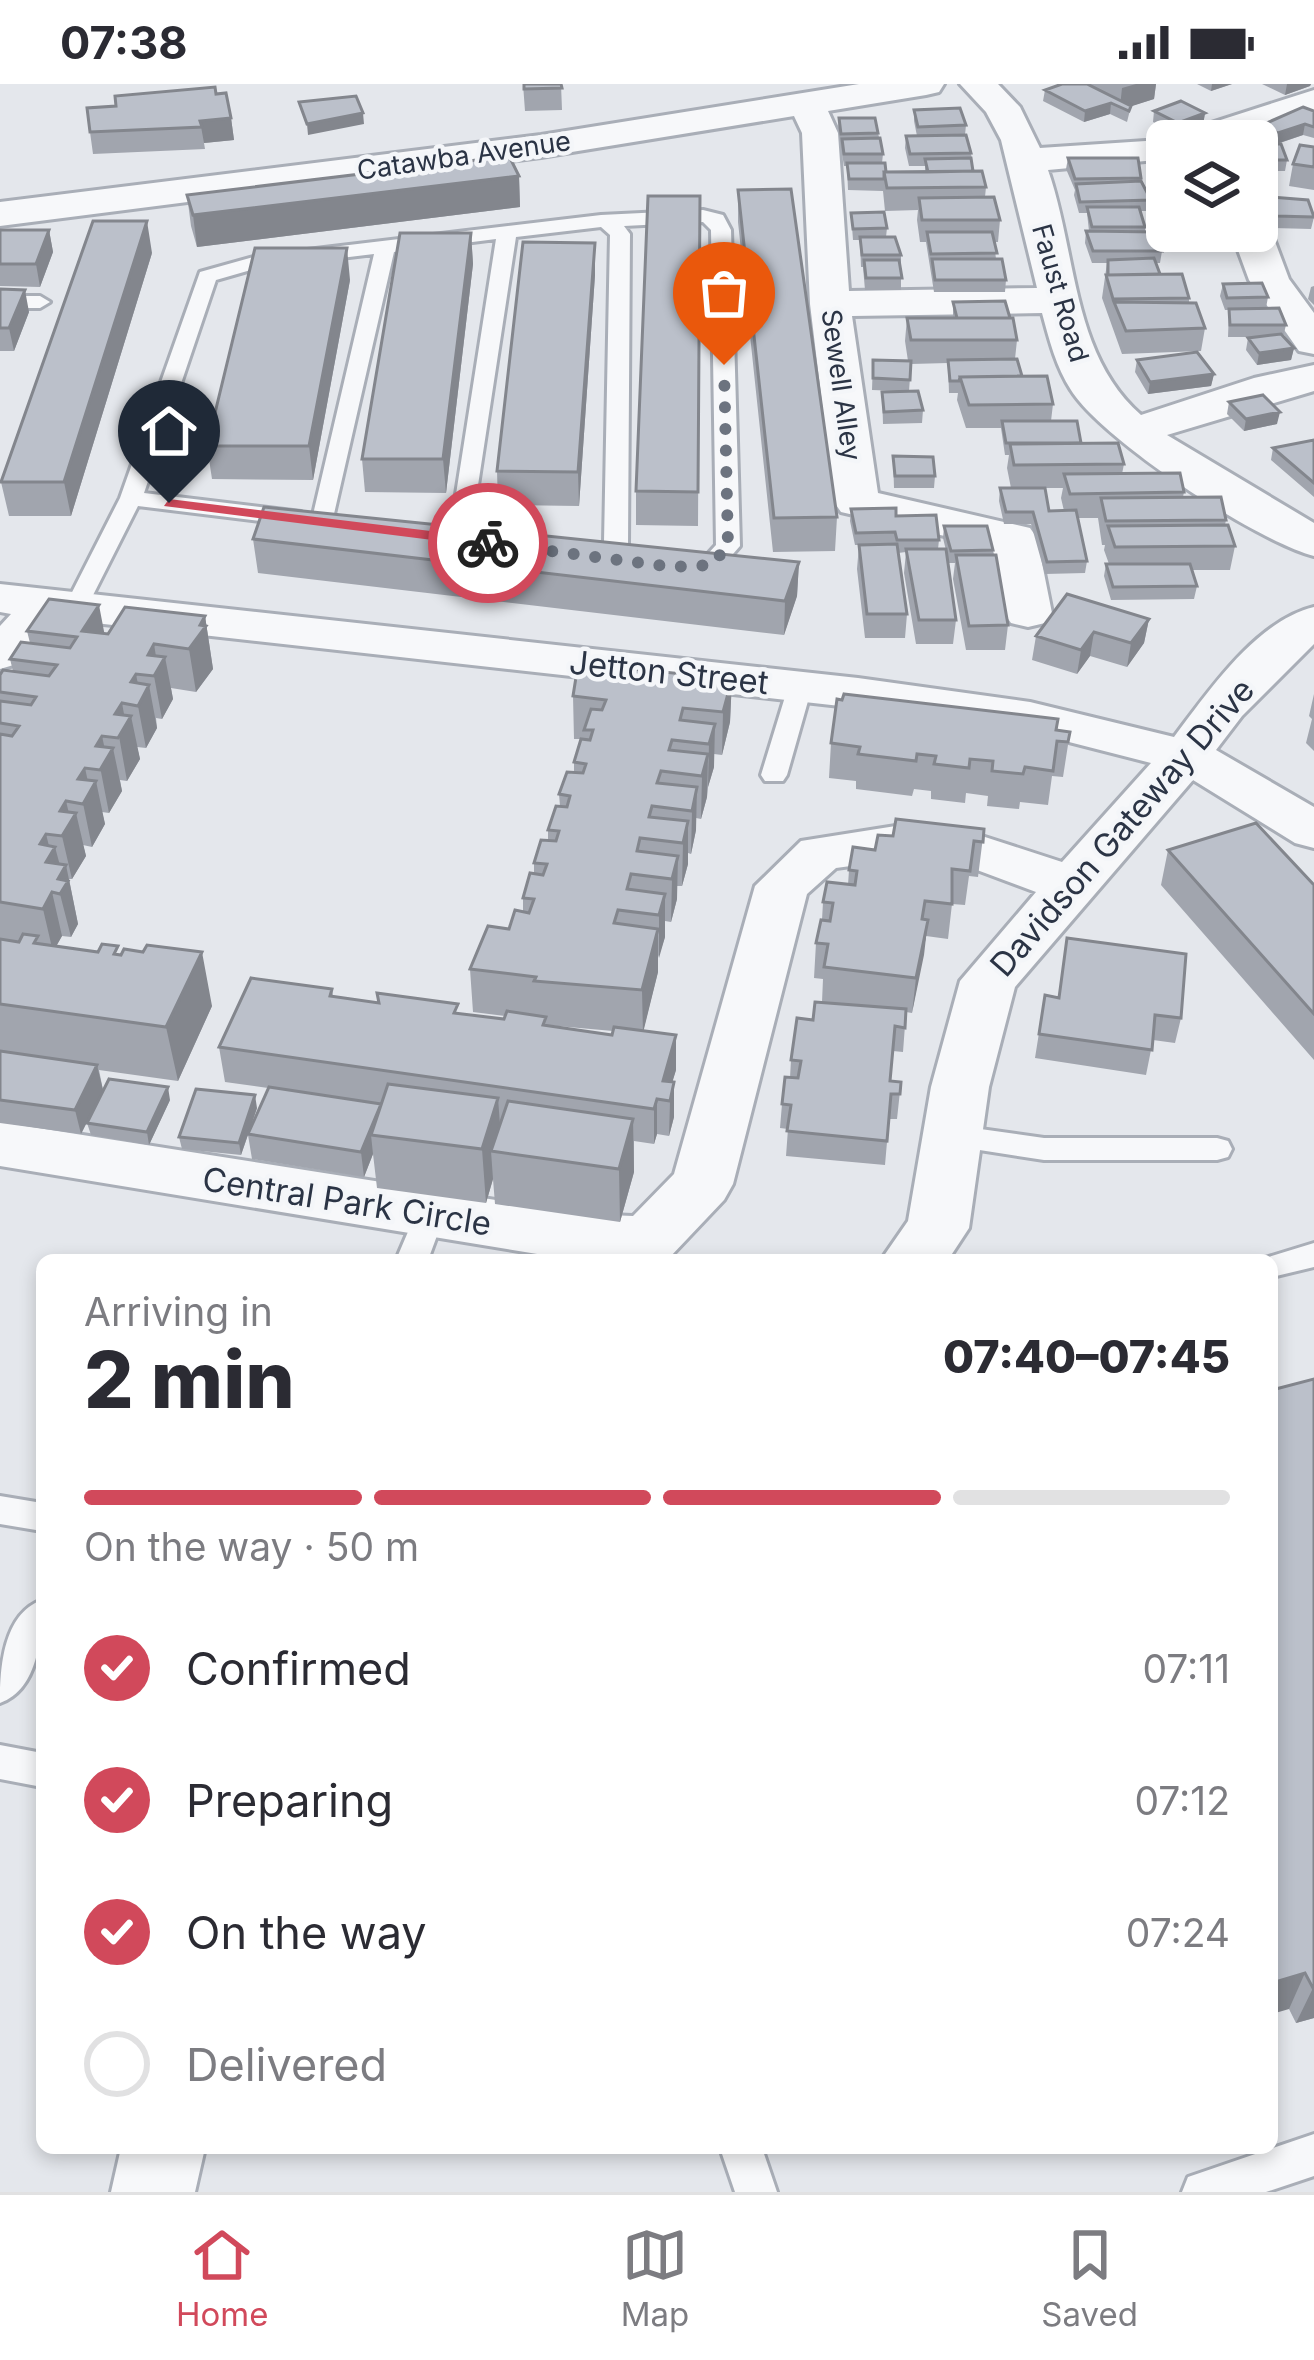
<!DOCTYPE html>
<html lang="en">
<head>
<meta charset="utf-8">
<style>
  body { margin:0; font-family:Inter,sans-serif; background:#f2f2f3; color:#2b2b33; height:100vh; display:flex; flex-direction:column; font-size:45px; white-space:nowrap }
  * { box-sizing:border-box; margin:0 }
  p { font-size:39px; color:#7c7c81 }
  .icon { flex:none; width:66px; height:66px; fill:none; stroke:currentColor; stroke-width:2; stroke-linecap:round; stroke-linejoin:round }
  .map { position:relative; flex:1; overflow:hidden }
  .details { position:absolute; left:36px; top:1170px; width:1242px; height:900px; display:flex; flex-direction:column; background:#fff; border-radius:18px; box-shadow:0 6px 18px #0003 }
  .details>* { flex:none }
  .controls { position:absolute; left:1146px; top:36px; display:grid; gap:24px }
  .controls a { display:grid; place-items:center; width:132px; height:132px; border-radius:18px; background:#fff; box-shadow:0 6px 18px #0003; font-size:60px }
  .pin { position:absolute; display:grid; place-items:center; width:102px; height:102px; color:#fff; margin:-123px -51px; border-radius:50% 50% 50% 0; rotate:-45deg; box-shadow:0 0 12px #0007 }
  .pin .icon { rotate:45deg }
  .courier { position:absolute; display:grid; place-items:center; width:120px; height:120px; margin:-60px; border:9px solid #d1495b; border-radius:50%; background:#fff; color:#222; box-shadow:0 3px 15px #0007 }
  .summary em { font-style:normal; font-weight:800 }
  .summary div { display:flex; flex-direction:column-reverse }
  .summary { display:flex; align-items:center; justify-content:space-between; height:204px; padding:0 48px }
  h1 { font-size:78px; font-weight:800; line-height:90px }
  .bar { display:grid; grid-template-columns:repeat(4,1fr); gap:18px 12px; align-content:center; height:144px; padding:0 48px }
  .bar i { height:15px; border-radius:9px; background:#e1e1e2 }
  .bar .on { background:#d1495b }
  .bar p { grid-column:span 4 }
  ol { padding:0 48px; list-style:none }
  li { display:flex; align-items:center; gap:36px; height:132px }
  li p { margin-inline-start:auto }
  li .icon { padding:12px; border-radius:50%; background:#d1495b; color:#fff; stroke-width:4 }
  li:last-child { color:#7c7c81 }
  li i { width:66px; height:66px; border:6px solid #e1e1e2; border-radius:50% }
  .status { display:flex; justify-content:space-between; align-items:center; height:84px; padding:0 60px; background:#fff; direction:ltr }
  .status svg { height:33px; fill:currentColor }
  .tab-bar { display:flex; justify-content:space-around; align-items:center; height:168px; border-top:3px solid #e1e1e2; background:#fff; font-size:33px; color:#7c7c81 }
  .tab-bar a { display:grid; justify-items:center; gap:6px }
  .tab-bar .on { color:#d1495b }
  .map>svg:first-child { display:block }
</style>
</head>
<body>
<div class="status"><b>07:38</b><svg viewBox="0 0 49 12"><path d="M0 12V9h3v3zM5 12V6h3v6zM10 12V3h3v9zM15 12V0h3v12zM26 1h20v11H26zM47 4h2v5h-2z"/></svg></div>
<div class="map">
<svg width="1314" height="2108" viewBox="0 0 1314 2108">
  <rect width="100%" height="100%" fill="#e4e7ec"/>
  <g fill="none" stroke-linecap="round" stroke-linejoin="round">
    <defs>
      <path id="lane" d="M703,126L723,131L731,146L740,462L719,486L689,489L677,482L681,477L704,474L716,461L711,146L703,138L624,142L630,150L628,461L595,479L569,470L604,458L610,151L601,143L516,153L469,460H453L449,455L496,155L394,168L331,443H315L312,435L301,442L138,422L85,527H69L65,522L120,414L200,188L257,172L601,131ZM374,170L312,435L301,428L144,409L216,196L258,184Z
        M0,212H40L50,218L40,224H0Z
        M800,596L812,603L787,691L783,697H765L761,691L788,603Z
        M952,1041L1044,1054H1217L1228,1057L1232,1065L1228,1073L1217,1076H1044L941,1060L937,1052L941,1044Z
        M430,1118L441,1122L445,1130L428,1176H396L419,1122Z
        M1314,1159V1183L1272,1193V1176H1259Z
        M0,1412L42,1419V1447L0,1440Z
        M42,1516C42,1551 39,1605 0,1619C0,1584 3,1530 42,1516Z
        M0,1661L42,1669V1703L0,1695Z
        M1314,2050V2092L1266,2108H1182L1188,2093Z
        M720,2064H762L777,2108H735Z"/>
      <path id="street" d="M859,0H944L939,8L926,11L828,27L838,49L849,207L1037,204L1001,56L986,28L960,0H998L1020,23L1040,64L1176,55L1180,49L1314,6V29L1230,57H1167V75L1048,86C1077,168 1071,270 1141,331L1254,294L1314,281V307L1167,351L1314,439V472C1258,458 1102,356 1071,306C1056,283 1049,255 1042,229L852,232L878,409L1030,444L1037,454L1052,529L1045,539L1028,543L1011,539L1004,529L992,463L841,428L834,418L810,220L802,49L794,32L541,73L0,142V118L541,51Z
        M1257,137L1271,147L1289,195L1314,229V270L1299,267L1249,196L1231,147H1257Z
        M0,500L858,594L1030,618L1174,653C1208,608 1256,537 1314,523V560L1242,632L1216,666L1314,723V764L1295,759L1193,696L1015,903L989,1003L969,1144L948,1176H881L908,1137L931,1003L960,897L1036,808L977,786L902,775L836,784L807,810L733,1100L724,1116L670,1173L574,1176L0,1082V1038L584,1130L633,1132L674,1090L755,802L801,757L902,741L985,753L1062,778L1151,679L1030,648L858,624L59,535L17,580L0,585V542L11,530L0,528Z
        M121,2064H205L195,2108H111Z"/>
    </defs>
    <use href="#lane" stroke="#a9aeb7" stroke-width="6"/>
    <use href="#street" stroke="#a9aeb7" stroke-width="6"/>
    <use href="#lane" fill="#f7f8fa" fill-rule="evenodd"/>
    <use href="#street" fill="#f7f8fa" fill-rule="evenodd"/>
  </g>
  <path fill="#a1a5ae" fill-rule="evenodd" d="M523,0H561L562,26L525,27Z
    M1062,0H1156L1154,15L1131,22L1127,38L1110,30L1084,38L1043,17L1045,6Z
    M1197,0H1232L1211,7Z
    M1262,0H1311L1310,2L1285,11Z
    M216,10L231,34L234,56L204,59L205,65L93,70L90,48Z
    M914,26L966,41L965,51L971,69L973,87L986,103L985,113L1000,136L998,158H994L996,175L1006,196L1005,208H934L926,158H920L917,136L918,126L885,127L883,107L848,106L847,82H844L838,45L839,34L878,49L883,70L882,79L886,88H925V82H909L905,64L906,52H917L914,37Z
    M1154,27L1205,29L1203,41L1176,50L1153,38Z
    M1314,27V54L1303,51L1277,60L1287,76L1285,87H1257V60H1275L1260,52L1262,41Z
    M1314,63V106L1289,102L1293,80Z
    M1068,74L1141,94L1151,116L1149,127H1140L1145,143V148L1162,167L1160,179H1156L1160,190L1189,214V219L1205,244L1201,267L1122,270L1102,214L1107,179H1092L1085,159L1086,147H1089L1087,129H1079L1074,111L1075,106L1066,85Z
    M519,92L520,123L197,163L191,142L187,111Z
    M738,106L837,433L835,467L773,468L738,138Z
    M700,112L698,442L636,441V407Z
    M1271,113L1314,133L1311,145L1273,144L1269,125Z
    M851,129L887,144L886,153L901,171V206H865L863,183H861L860,156H853Z
    M0,146H49L53,168L40,203L0,202Z
    M471,149L473,180L446,409L365,408L362,375Z
    M595,159V191L579,422L498,421L497,387Z
    M152,169L71,432H9L1,398Z
    M350,196L313,396L212,395L207,362Z
    M1223,200L1268,213L1266,224L1286,241L1283,253L1294,264L1291,276L1257,281L1246,266L1248,254L1257,253H1228L1229,226H1225L1220,212Z
    M1314,202V221L1308,215L1311,203Z
    M0,205L29,228L14,267H0Z
    M953,218L1017,256L1015,275L1022,292L1053,320L1051,337L1081,359L1124,380L1122,390L1184,408L1183,413L1226,436L1225,441L1235,462L1230,486H1192L1197,502L1194,515L1111,516L1104,492L1106,480H1109L1104,466L1105,461H1102L1098,434H1077L1087,477L1085,489L1045,490L1031,440H1004L999,417L1000,404H1011L1007,384L1009,371H1005L1001,344H966L957,316L958,309H949L948,279L911,280L909,307L923,326L922,339L883,340L882,308L900,307L872,306L873,276L908,277L905,257L907,234H953ZM1025,404H1063L1061,414L1064,427H1049Z
    M1137,276L1214,290L1211,302L1148,310L1135,288Z
    M1229,318L1277,340L1244,347L1227,330Z
    M1314,356V413L1271,376L1273,364Z
    M893,372L935,392L934,404H894Z
    M851,425L896,432L939,456L938,465L956,536L953,560H916L904,489L906,468L898,469L907,530L905,554H865L857,485L859,461H855L850,437Z
    M944,442L993,466L1008,541L1005,566H966L953,495L955,479H949L943,454Z
    M253,455L799,478L797,512L784,551L258,489Z
    M205,532L213,585L196,608L171,604L173,615L162,635L156,634L157,644L146,664L137,663L140,675L127,697L120,696L122,707L109,729L102,728L105,740L92,763L83,761L86,772L72,795H69L78,840L71,853L62,852L56,862L119,871L212,922L178,997L99,986L103,1006L81,1050L0,1039V591L13,587L10,575L30,559L27,547L105,550Z
    M1149,535L1144,559L1127,583L1090,572L1077,590L1032,576L1036,552Z
    M732,595L730,638L722,671L714,670V683L708,703L707,713L701,735L696,734V746L691,770L688,769V780L682,802H677V815L671,838L665,837V853L658,874V888L643,947L676,951V986L672,998L674,1033L669,1052L657,1050L654,1060L634,1057V1088L620,1138L495,1120L493,1095L486,1119L377,1104L373,1070L364,1093L252,1075L248,1051L241,1071L182,1065L179,1053L257,1024L250,1045L268,1004L225,998L219,963L332,905L333,912L378,918L377,909L459,929L504,935L505,932L473,928L470,885L523,828V814L534,790V779L548,756V746L560,722L559,710L574,688V678L581,655H574L573,612ZM546,941L613,947L612,951Z
    M1314,610V667L1306,659L1312,635L1309,632Z
    M1056,646L1070,648L1063,693L1052,692L1048,721L1020,718L1019,725L987,722L988,712L966,709L965,719L931,715V707L914,705L912,712L856,705V697L829,694L831,659Z
    M984,745L978,793L969,792L965,821L952,820L948,855L926,852L912,929L906,928L903,968L893,967L890,997L901,998L897,1035H889L885,1081L786,1072L788,1045L780,1044L782,1020L790,994L791,976L822,918L823,895L814,894L816,859L822,836L823,818L848,801L849,786L893,752Z
    M1168,766L1314,801V976L1161,801Z
    M1045,911L1181,934L1175,959L1153,956L1146,991L1035,974Z
    M170,1016L149,1061L91,1051L87,1039Z
    M1314,1295V1934L1296,1939L1289,1925Z"/>
  <path fill="#83868d" d="M1136,0H1156L1154,15L1123,25L1120,23L1122,4Z
    M1212,0H1232L1211,7Z
    M1287,0H1311L1310,2L1285,11Z
    M1111,19L1110,30L1084,38L1085,27Z
    M363,29L364,40L308,51L307,40Z
    M1205,29L1203,41L1176,50L1178,39Z
    M231,34L234,56L204,59L200,37Z
    M1305,40L1303,51L1276,60L1278,49Z
    M519,92L520,123L197,163L193,131Z
    M147,137L152,169L71,432L64,398Z
    M49,146L53,168L40,203L36,180Z
    M471,149L473,180L446,409L443,375Z
    M595,159V191L579,422L578,388Z
    M347,164L350,196L313,396L309,362Z
    M25,206L29,228L14,267L9,244Z
    M1294,264L1291,276L1257,281L1259,269Z
    M1214,290L1211,302L1148,310L1150,298Z
    M1280,328L1277,340L1244,347L1246,335Z
    M799,478L797,512L784,551L785,517Z
    M99,521L107,563L82,547Z
    M205,532L213,585L196,608L189,565Z
    M1149,535L1144,559L1127,583L1131,559Z
    M1094,548L1090,572L1077,590L1081,566Z
    M154,560L158,585L165,573L173,615L162,635L154,592L148,571Z
    M136,590L141,616L149,601L157,644L146,664L138,622L131,598Z
    M732,595L730,638L722,671L723,628Z
    M122,619L126,641L131,632L140,675L127,697L115,630Z
    M715,640L714,683L708,703L709,660Z
    M102,652L107,675L113,664L122,707L109,729L96,662Z
    M708,670L707,713L701,735L702,692Z
    M85,684L90,707L96,697L105,740L92,763L78,695Z
    M697,703L696,746L691,770L692,727Z
    M66,717L71,738L76,729L86,772L72,795L62,752L60,727Z
    M688,737V780L682,802L683,759Z
    M46,750L51,770L55,763L62,789L66,781L78,840L71,853L60,810L40,760Z
    M678,772L677,815L671,838L672,795Z
    M52,808L62,852L53,868L43,825Z
    M665,810V853L659,874V831Z
    M928,836L924,871L912,929L916,894Z
    M658,845V888L643,949L642,906Z
    M202,868L212,922L178,997L166,943Z
    M676,951V986L667,1016L663,997Z
    M97,981L103,1006L81,1050L75,1026Z
    M674,998V1033L669,1052L670,1017Z
    M168,1003L170,1016L149,1061L147,1048Z
    M255,1011L257,1024L241,1071L239,1059Z
    M498,1014L502,1068L491,1067L493,1095L486,1119L482,1065Z
    M657,1015V1050L654,1060V1025Z
    M381,1020L371,1051L373,1070L364,1093L361,1068Z
    M633,1035L634,1088L620,1138L619,1085Z
    M1305,1889L1289,1925L1272,1930V1899Z
    M1314,1903V1934L1296,1939L1313,1904Z"/>
  <path fill="#bbc0ca" stroke="#83868d" stroke-width="3" d="M524,0H561L562,4L524,5Z
    M1062,0H1087L1131,22L1129,27L1111,19L1085,27L1045,6Z
    M215,3L216,10L226,9L231,34L200,37L202,43L90,48L87,24L116,22L115,12Z
    M356,12L363,29L307,40L299,18Z
    M1181,17L1205,29L1178,39L1154,27Z
    M1303,23L1314,27V43L1305,40L1278,49L1262,41Z
    M960,24L966,41L918,43L914,26Z
    M839,34H875L878,49L841,50Z
    M966,51L971,69L910,70L906,52Z
    M880,54L883,70H844L842,55Z
    M1257,60H1281L1287,76H1257Z
    M1300,61L1314,63V83L1293,80Z
    M509,72L519,92L193,131L187,111Z
    M971,74L973,87L928,88L925,75Z
    M1068,74H1138L1141,94L1075,95Z
    M847,79H885L886,88H884V95H849Z
    M982,87L986,103L887,104L884,88Z
    M1141,97L1151,116L1080,118L1076,100Z
    M791,105L837,433L774,434L738,106Z
    M648,112H700L698,408L636,407Z
    M994,113L1000,136H922L919,114Z
    M1271,113L1308,116L1314,133L1276,132Z
    M1087,123H1139L1145,143H1092Z
    M884,128L887,144L853,145L851,129Z
    M93,137H147L64,398H1Z
    M0,146H49L36,180H0Z
    M1086,147L1156,148L1162,167H1093Z
    M927,148H992L997,169L931,170Z
    M400,149H471L443,375H362Z
    M860,153H895L901,171H862Z
    M523,158L595,159L578,388L497,387Z
    M255,164H347L309,362H207Z
    M1154,174L1160,190L1108,191V176Z
    M932,175H1002L1006,196H935Z
    M864,176H899L902,194H866Z
    M1182,190L1189,214L1113,215L1106,191Z
    M1262,199L1268,213L1227,214L1223,200Z
    M0,205L25,206L9,244H0Z
    M1005,217L1010,234H957L953,218Z
    M1114,218L1196,219L1205,244L1126,247Z
    M1279,224L1286,241H1230L1229,225Z
    M907,234H1013L1017,256H911Z
    M1281,250L1294,264L1259,269L1248,254Z
    M1197,268L1214,290L1150,298L1137,276Z
    M1017,275L1022,292L960,293L959,297H950L948,276Z
    M873,276L911,277L910,296L873,294Z
    M1047,292L1053,320L969,321L960,293Z
    M918,307L923,326L884,328L882,308Z
    M1263,311L1280,328L1246,335L1229,318Z
    M1002,337H1077L1081,359H1006Z
    M1314,356V399L1273,364Z
    M1118,359L1124,380L1014,381L1010,360Z
    M893,372L933,373L935,392H895Z
    M1180,389L1184,408L1070,410L1064,390Z
    M1000,404H1045L1049,427L1076,426L1087,477L1047,478L1033,428H1006Z
    M1221,413L1226,436L1106,437L1101,414Z
    M264,423L799,478L785,517L253,455Z
    M896,424V432L936,431L939,456H897L895,448L856,449L851,425Z
    M1228,441L1235,462L1115,463L1108,442Z
    M944,442H987L993,466L951,467Z
    M897,460L907,530H867L859,461Z
    M906,465H946L956,536H919Z
    M956,471H996L1008,541L969,542Z
    M1106,480H1190L1197,502L1113,503Z
    M1067,510L1149,535L1131,559L1094,548L1081,566L1036,552Z
    M49,515L99,521L82,547L108,550L125,523L205,532L200,541L206,542L189,565L154,560L148,571L165,573L154,592L136,590L131,598L149,601L138,622L122,619L115,630L131,632L118,654L102,652L96,662L113,664L100,686L85,684L78,695L96,697L83,720L66,717L60,727L76,729L62,752L46,750L40,760L55,763L46,778L66,781L58,795L68,797L60,810L52,808L43,825L0,818V650L12,652L19,642L0,639V617L31,621L36,613L0,608V591L3,586L49,592L57,581L10,575L21,558L70,564L77,553L27,547Z
    M585,580L732,595L723,628L683,624L680,636L715,640L709,660L672,656L669,666L708,670L702,692L661,687L657,699L697,703L692,727L652,722L649,733L688,737L683,759L640,754L637,767L678,772L672,795L631,790L627,805L665,810L659,831L618,826L614,839L658,845L642,906L534,897L536,893L470,885L488,842L509,845L515,826L529,829L534,815L523,814L530,789L543,791L547,780L534,779L541,756L556,757L559,747L548,746L556,722L567,723L570,712L559,710L567,688L583,689L586,680L574,678L581,655L590,656L593,646H584L591,625L602,626L606,616L573,612L577,587H583Z
    M844,610L1058,635L1056,646L1070,648L1068,658L1057,657L1053,687L1025,683L1023,690L992,687L993,677L970,675L969,684L934,680L936,672L917,670L916,677L858,670L860,663L831,659L837,615L842,616Z
    M896,735L984,745L983,758L974,757L970,787L952,785V820L925,817L922,835L928,836L916,894L824,883L828,860L816,859L821,836L830,837L833,819L823,818L827,798L855,801L857,787L849,786L853,763L875,766L878,751L893,752Z
    M1256,739L1314,801V930L1168,766Z
    M23,850L38,852L34,859L98,868L102,860L118,862L114,870L121,871L124,865L143,868L147,861L202,868L166,943L0,920V855L19,858Z
    M1067,854L1186,870L1181,934L1155,931L1152,966L1039,950L1045,911L1059,914Z
    M251,894L332,905L330,912L379,919L377,909L458,920L454,929L504,935L507,927L546,933L543,941L612,951L614,943L676,951L663,997L674,998L670,1017L657,1015L654,1025L219,963Z
    M815,918L906,925L905,944L895,942L890,997L901,998L900,1010H891L887,1057L787,1047L791,1021L782,1020L785,993L798,994L801,977L791,976L797,934L813,936Z
    M0,967L97,981L75,1026L0,1016Z
    M109,995L168,1003L147,1048L87,1039Z
    M388,1000L498,1014L482,1065L371,1051Z
    M269,1003L381,1020L361,1068L248,1050Z
    M196,1005L255,1011L239,1059L179,1053Z
    M508,1017L633,1035L619,1085L491,1067Z
    M1314,1295V1903L1313,1904L1305,1889L1272,1899V1306Z"/>
  <path fill="#d1495b" d="M169,415L488,454L496,459L488,463L164,422Z"/>
  <g fill="none" stroke-linecap="round" stroke-linejoin="round">
    <path stroke="#6c737f" stroke-width="12" stroke-dasharray="0 21.6" d="M488,459L673,483L711,481L728,462L724,281"/>
  </g>
  <g text-anchor="middle" stroke-width="9" stroke-linejoin="round" paint-order="stroke">
    <g font-size="27" fill="#2b3445" stroke="#f4f6f9">
      <text transform="translate(464 72) rotate(-8)" y="9">Catawba Avenue</text>
      <text transform="translate(1060 209) rotate(74)" y="9">Faust Road</text>
      <text transform="translate(841 301) rotate(82)" y="9">Sewell Alley</text>
    </g>
    <g font-size="33" fill="#2b3445" stroke="#f4f6f9">
      <text transform="translate(669 588) rotate(6)" y="12">Jetton Street</text>
      <text transform="translate(1122 743) rotate(-49)" y="12">Davidson Gateway Drive</text>
      <text transform="translate(347 1117) rotate(9)" y="12">Central Park Circle</text>
    </g>
  </g>
</svg>
<div class="controls">
<a><svg class="icon" aria-label="layers" viewBox="0 0 24 24"><path d="M12 4l9 5-9 5-9-5zM3 14l9 5 9-5"/></svg></a>
</div>
<div class="pin" style="left:724px;top:281px;background:#ea580c"><svg class="icon" aria-label="bag" viewBox="0 0 24 24"><path d="M5 8h14l-1 12H6zM9 8a3 3 0 0 1 6 0"/></svg></div>
<div class="pin" style="left:169px;top:419px;background:#1f2937"><svg class="icon" aria-label="home" viewBox="0 0 24 24"><path d="M3 11l9-7 9 7M6 9v11h12V9"/></svg></div>
<div class="courier" style="left:488px;top:459px"><svg class="icon" aria-label="bike" viewBox="0 0 24 24"><circle cx="6" cy="16" r="4"/><circle cx="18" cy="16" r="4"/><path d="M6 16l4-8h5l3 8M10 8l3 8H6M13 5h3"/></svg></div>
<section class="details">
<div class="summary"><div><h1>2 min</h1><p>Arriving in</p></div><em>07:40–07:45</em></div>
<div class="bar"><i class="on"></i><i class="on"></i><i class="on"></i><i></i><p>On the way · 50 m</p></div>
<ol>
<li><svg class="icon" aria-label="check" viewBox="0 0 24 24"><path d="M5 12l5 5 9-10"/></svg>Confirmed<p>07:11</p></li>
<li><svg class="icon" aria-label="check" viewBox="0 0 24 24"><path d="M5 12l5 5 9-10"/></svg>Preparing<p>07:12</p></li>
<li><svg class="icon" aria-label="check" viewBox="0 0 24 24"><path d="M5 12l5 5 9-10"/></svg>On the way<p>07:24</p></li>
<li><i></i>Delivered</li>
</ol>
</section>
</div>
<nav class="tab-bar">
<a class="on"><svg class="icon" aria-label="home" viewBox="0 0 24 24"><path d="M3 11l9-7 9 7M6 9v11h12V9"/></svg>Home</a>
<a><svg class="icon" aria-label="map" viewBox="0 0 24 24"><path d="M3 6l6-2 6 2 6-2v14l-6 2-6-2-6 2zM9 4v14M15 6v14"/></svg>Map</a>
<a><svg class="icon" aria-label="saved" viewBox="0 0 24 24"><path d="M7 4h10v16l-5-4-5 4z"/></svg>Saved</a>
</nav>
</body>
</html>
